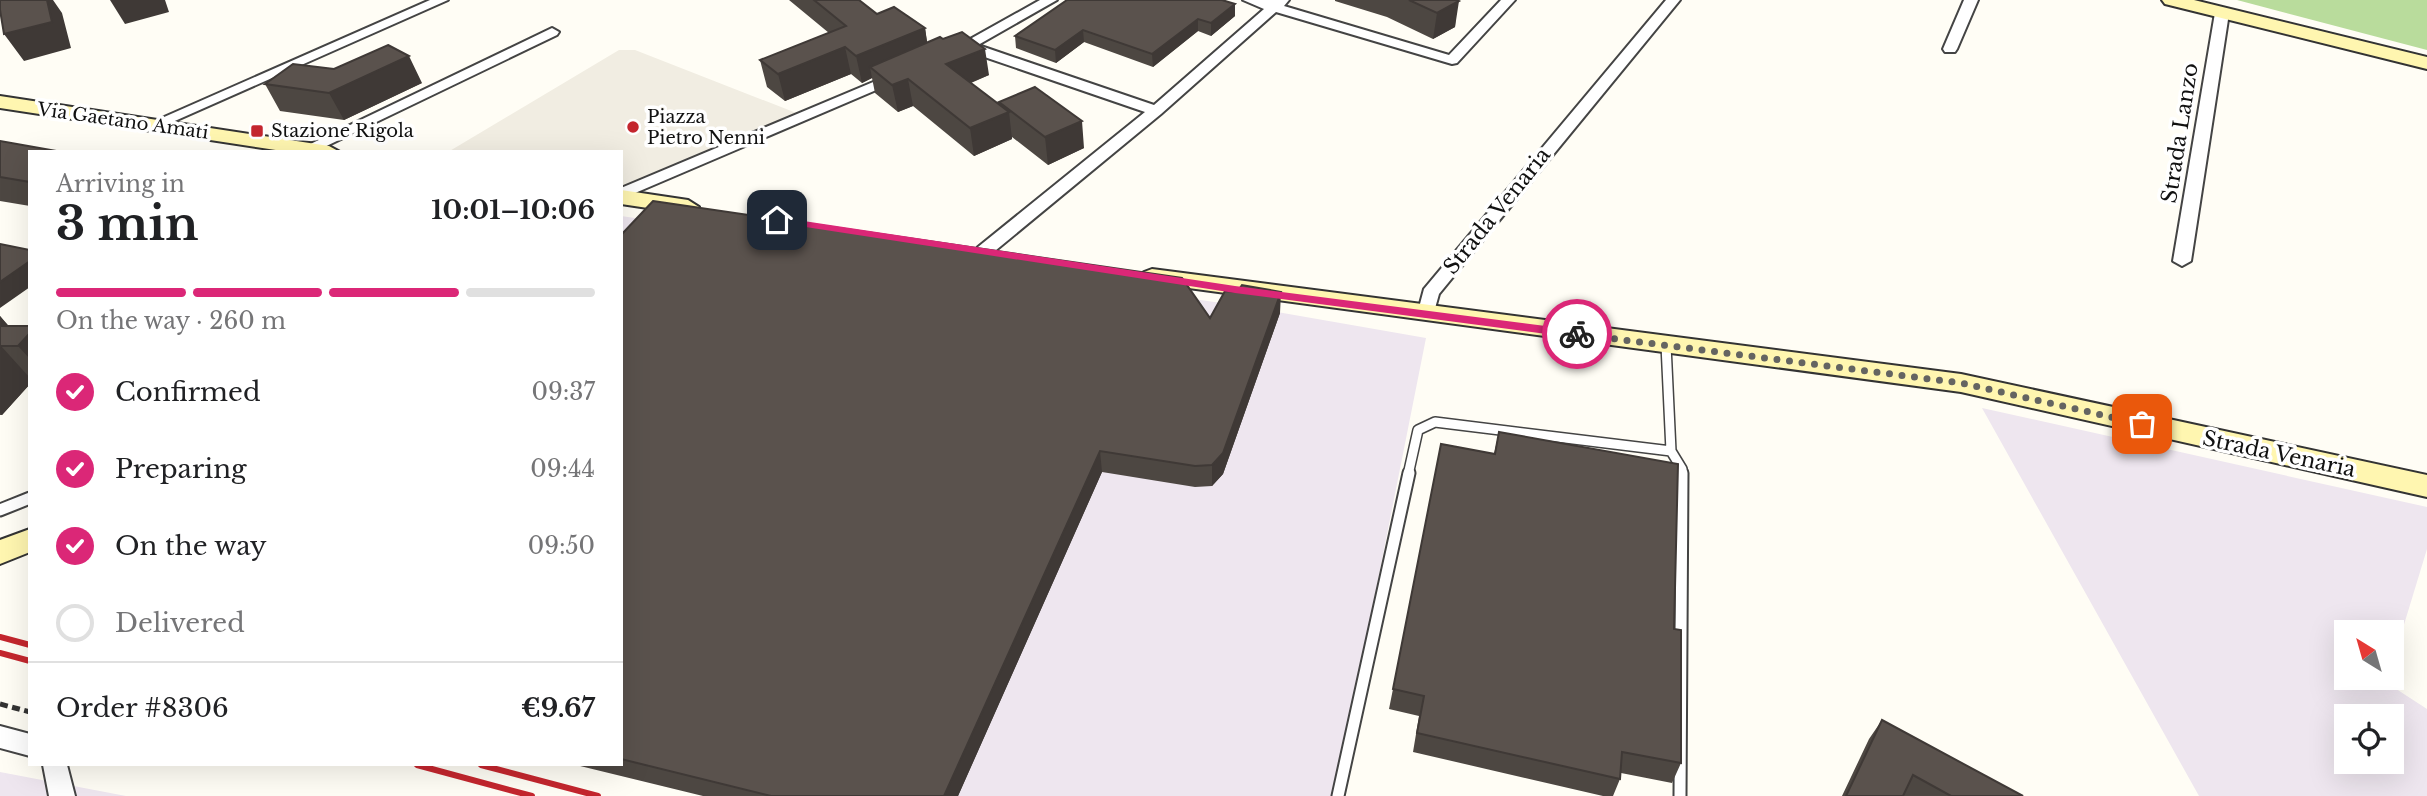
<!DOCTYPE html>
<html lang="en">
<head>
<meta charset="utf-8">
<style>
  body { margin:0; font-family:"Libre Baskerville",serif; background:#f2f2f2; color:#202124; height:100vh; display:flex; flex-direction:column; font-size:26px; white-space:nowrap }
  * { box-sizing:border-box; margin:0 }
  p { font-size:23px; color:#757577 }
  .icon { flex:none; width:38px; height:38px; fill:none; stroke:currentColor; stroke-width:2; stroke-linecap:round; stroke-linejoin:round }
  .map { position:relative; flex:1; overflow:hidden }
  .side { position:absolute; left:28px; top:150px; width:595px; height:616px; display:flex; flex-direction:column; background:#fff; border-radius:0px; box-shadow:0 7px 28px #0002 }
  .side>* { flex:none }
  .needle { width:46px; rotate:323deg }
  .fabs { position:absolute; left:2334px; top:620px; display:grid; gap:14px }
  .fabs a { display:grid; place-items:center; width:70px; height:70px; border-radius:0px; background:#fff; box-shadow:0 7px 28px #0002; font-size:35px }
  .pin { position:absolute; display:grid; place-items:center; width:60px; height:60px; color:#fff; margin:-30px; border-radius:14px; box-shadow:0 4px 10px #0006 }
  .courier { position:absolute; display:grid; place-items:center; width:70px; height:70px; margin:-35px; border:5px solid #db2777; border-radius:50%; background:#fff; color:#222; box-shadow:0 2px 9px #0007 }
  .overview em { font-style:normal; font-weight:700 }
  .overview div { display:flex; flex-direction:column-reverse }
  .overview { display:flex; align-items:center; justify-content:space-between; height:119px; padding:0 28px }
  h1 { font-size:46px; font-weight:700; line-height:52px }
  .bar { display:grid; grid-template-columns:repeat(4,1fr); gap:10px 7px; align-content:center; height:84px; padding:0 28px }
  .bar i { height:9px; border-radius:5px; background:#e0e0e0 }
  .bar .current { background:#db2777 }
  .bar p { grid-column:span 4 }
  .line { display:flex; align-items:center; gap:18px; padding:0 28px; border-top:2px solid #e0e0e0 }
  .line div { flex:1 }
  ol { padding:0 28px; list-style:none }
  li { display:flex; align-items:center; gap:21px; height:77px }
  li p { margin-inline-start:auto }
  li .icon { padding:7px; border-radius:50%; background:#db2777; color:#fff; stroke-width:4 }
  li:last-child { color:#757577 }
  li i { width:38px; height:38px; border:4px solid #e0e0e0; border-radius:50% }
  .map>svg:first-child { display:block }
</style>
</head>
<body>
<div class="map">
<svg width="2427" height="796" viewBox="0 0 2427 796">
  <rect width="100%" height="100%" fill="#fffdf5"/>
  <path fill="#eee6ef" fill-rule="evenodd" d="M621,216L1242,306L1426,338L1335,796H717L621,765Z
    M1982,408L2427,507V549L2392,664V632H2347V677H2388L2387,683L2427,709V796H2199ZM2347,716H2392V761H2347Z
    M0,772L126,796H0Z"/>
  <path fill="#b9dc9c" d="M2237,0H2427V50Z"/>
  <path fill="#f1ede2" d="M619,50H635L804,116L621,194V152H448Z"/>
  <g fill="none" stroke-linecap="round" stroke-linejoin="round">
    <defs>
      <path id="lane-far1" d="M1666,345L1671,451L1682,469V475
        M1408,475L1418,430L1435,422L1671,451"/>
      <path id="lane" d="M0,510L30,498
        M1338,796L1409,473
        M1680,796L1682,473"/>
      <path id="street" d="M430,0H448L159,128H149L146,125Z
        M1040,0H1057L978,45L1154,105L1264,9L1243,0H1289L1284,6L1449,55L1501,0H1515L1457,63L1452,64L1276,12L1161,114L990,255H978L975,251L978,247L1145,112L967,51L954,56L947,52Z
        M1666,0H1680L1439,294L1432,319H1420L1417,315L1424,289Z
        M1964,0H1978L1957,49L1955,52H1945L1943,49Z
        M2222,9L2229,13L2191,261L2182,266L2173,261L2215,13Z
        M552,28L559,32L557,35L314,152H302L300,149Z
        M897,72L902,73V79L621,199V188Z
        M0,726L30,734V756L0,748Z
        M43,765H67L75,796H49Z"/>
      <path id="secondary" d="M2162,0H2194L2427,57V69L2165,4Z
        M0,96L329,146L340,152H289L0,108Z
        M621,190L688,200L699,207L688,214L621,204Z
        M1152,269L1961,374L2427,475V497L1961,392L1144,282L1140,277L1144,272Z
        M30,529V552L0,564V540Z"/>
    </defs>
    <use href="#lane-far1" stroke="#444" stroke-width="12"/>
    <use href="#lane" stroke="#444" stroke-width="15"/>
    <use href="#street" stroke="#444" stroke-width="4"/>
    <use href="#secondary" stroke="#333" stroke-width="4"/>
    <path stroke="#333" stroke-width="5" stroke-dasharray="8 4.5" stroke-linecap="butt" d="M0,704L30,712"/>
    <use href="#lane-far1" stroke="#fff" stroke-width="9"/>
    <use href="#lane" stroke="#fff" stroke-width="11"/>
    <use href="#street" fill="#fff" fill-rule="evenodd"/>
    <use href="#secondary" fill="#fff6b0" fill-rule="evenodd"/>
    <path stroke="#c4262e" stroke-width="6" d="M0,637L30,645
      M0,653L30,661
      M417,765L532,796
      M481,765L598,796"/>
  </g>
  <path fill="#4d4742" d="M789,0H859L877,14L925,28L927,43L989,75L971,83L999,104V102L1084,148L1048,165L1012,137V139L974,156L913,106L898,112L875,93L872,78L862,83L851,74L785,101L767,87L760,60L829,33Z
    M1335,0H1457L1455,27L1433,39L1387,17L1335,1Z
    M1235,16L1211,36L1198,31L1153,67L1084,42L1056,63L1016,48L1015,36Z
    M334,69L422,83L344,120L280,111L265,84Z
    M0,141L30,152V206L0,201Z
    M621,235L1210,318L1280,313L1223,474L1212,486L1195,487L1102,472L958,796H703L576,765H621Z
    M0,316L8,326H30V384L2,415H0Z
    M1499,432L1674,629L1681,763L1672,783L1621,773L1620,779L1613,796H1603L1413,752L1419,716L1389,709L1393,689L1494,454Z
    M1882,720L2023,796H1842L1869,739Z"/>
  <path fill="#3f3936" d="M47,0H53L62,13L71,48L24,61L4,34Z
    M110,0H165L169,12L125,24Z
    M1459,1L1455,27L1433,39L1437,13Z
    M1235,4V16L1211,36V23Z
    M1198,19V31L1153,67L1152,54Z
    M925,28L929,54L870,67L872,78L862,83L856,56Z
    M1083,30L1084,42L1056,63L1055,50Z
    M845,47L851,74L785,101L778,74Z
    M985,49L989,75L950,91L946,64Z
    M409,56L422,83L344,120L329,93Z
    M908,79L913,106L898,112L892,85Z
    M1009,112L1012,139L974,156L970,128Z
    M1082,121L1084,148L1048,165L1045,137Z
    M30,261V287L0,308V282Z
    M1281,292L1280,313L1223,474L1212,486V465Z
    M0,316L22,341L30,333V359L18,346L0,342Z
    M1,346L30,378V384L2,415L0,413V347Z
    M1100,451L1102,472L958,796H944Z"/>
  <path fill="#5a524d" stroke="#3f3936" stroke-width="2" d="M0,0H47L52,22L4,34L0,10Z
    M814,0H859L877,14L894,7L925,28L856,56L845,47L778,74L760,60L846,26Z
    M1067,0H1222L1235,4L1211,23L1198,19L1152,54L1083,30L1055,50L1015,36Z
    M1409,0H1457L1459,1L1437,13Z
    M962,32L985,49L946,64L1009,112L970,128L908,79L892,85L870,67L940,37L943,39Z
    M388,45L409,56L329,93L265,84L293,64L334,69Z
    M1035,87L1082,121L1045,137L999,102Z
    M0,141L62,152H30V182L0,177Z
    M653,201L1182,278L1210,318L1225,291L1237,292L1242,285L1281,292L1223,453L1212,465L1195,466L1100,451L944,796H771L621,759V235Z
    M0,244L30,250V261L0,282Z
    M0,326H30V333L18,346H1L0,347Z
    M1499,432L1678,464L1674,629L1681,630V763L1622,752L1620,779L1417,733L1424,696L1393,689L1441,444L1495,454Z
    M1882,720L2023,796H1951L1913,775L1903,796H1846Z"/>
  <path fill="#db2777" d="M777,217L1235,286L1577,330L1583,334L1577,338L1235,293L773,222Z"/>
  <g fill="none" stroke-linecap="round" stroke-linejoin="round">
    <path stroke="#646461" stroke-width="7" stroke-dasharray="0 12.6" d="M1577,334L1961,383L2142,424"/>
  </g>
  <g fill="#c4262e" stroke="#fff" stroke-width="2.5">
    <circle cx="633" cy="127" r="7"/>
    <rect x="250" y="124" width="14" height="14" rx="3.5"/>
  </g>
  <g text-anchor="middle" stroke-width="7" stroke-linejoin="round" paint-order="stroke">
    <g font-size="18" fill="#111" stroke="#fff" text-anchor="start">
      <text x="647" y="123">Piazza<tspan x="647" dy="21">Pietro Nenni</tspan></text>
      <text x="271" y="137">Stazione Rigola</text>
    </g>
    <g font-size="18" fill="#111" stroke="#fff">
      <text transform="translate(123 121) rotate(8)" y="6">Via Gaetano Amati</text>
    </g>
    <g font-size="21" fill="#111" stroke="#fff">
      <text transform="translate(2180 133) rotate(-81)" y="7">Strada Lanzo</text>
      <text transform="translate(1497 211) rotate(-51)" y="7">Strada Venaria</text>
      <text transform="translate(2279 454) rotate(12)" y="7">Strada Venaria</text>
    </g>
  </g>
</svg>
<div class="fabs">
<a><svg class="needle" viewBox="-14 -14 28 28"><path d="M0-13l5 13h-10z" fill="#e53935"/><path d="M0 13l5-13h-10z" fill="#757577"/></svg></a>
<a><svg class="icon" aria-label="locate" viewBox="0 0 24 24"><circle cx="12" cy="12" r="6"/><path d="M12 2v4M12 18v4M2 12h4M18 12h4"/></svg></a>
</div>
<div class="pin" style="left:2142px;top:424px;background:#ea580c"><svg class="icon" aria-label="bag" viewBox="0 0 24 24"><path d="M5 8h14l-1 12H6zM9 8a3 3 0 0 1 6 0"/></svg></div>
<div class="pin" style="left:777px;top:220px;background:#1f2937"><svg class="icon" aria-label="home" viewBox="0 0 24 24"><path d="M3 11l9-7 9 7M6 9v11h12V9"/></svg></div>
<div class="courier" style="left:1577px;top:334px"><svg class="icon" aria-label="bike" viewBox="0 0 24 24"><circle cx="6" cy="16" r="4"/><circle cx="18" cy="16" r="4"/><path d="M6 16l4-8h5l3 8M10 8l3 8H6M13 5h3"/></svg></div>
<section class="side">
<div class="overview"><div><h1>3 min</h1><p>Arriving in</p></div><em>10:01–10:06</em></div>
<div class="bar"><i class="current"></i><i class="current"></i><i class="current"></i><i></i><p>On the way · 260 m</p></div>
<ol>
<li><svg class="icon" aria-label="check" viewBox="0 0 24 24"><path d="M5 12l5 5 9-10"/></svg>Confirmed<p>09:37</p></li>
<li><svg class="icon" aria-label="check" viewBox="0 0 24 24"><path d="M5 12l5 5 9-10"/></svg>Preparing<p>09:44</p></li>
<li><svg class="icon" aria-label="check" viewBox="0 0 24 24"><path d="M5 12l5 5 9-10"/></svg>On the way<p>09:50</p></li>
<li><i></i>Delivered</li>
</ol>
<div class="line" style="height:91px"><div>Order #8306</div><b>€9.67</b></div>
</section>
</div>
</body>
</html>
